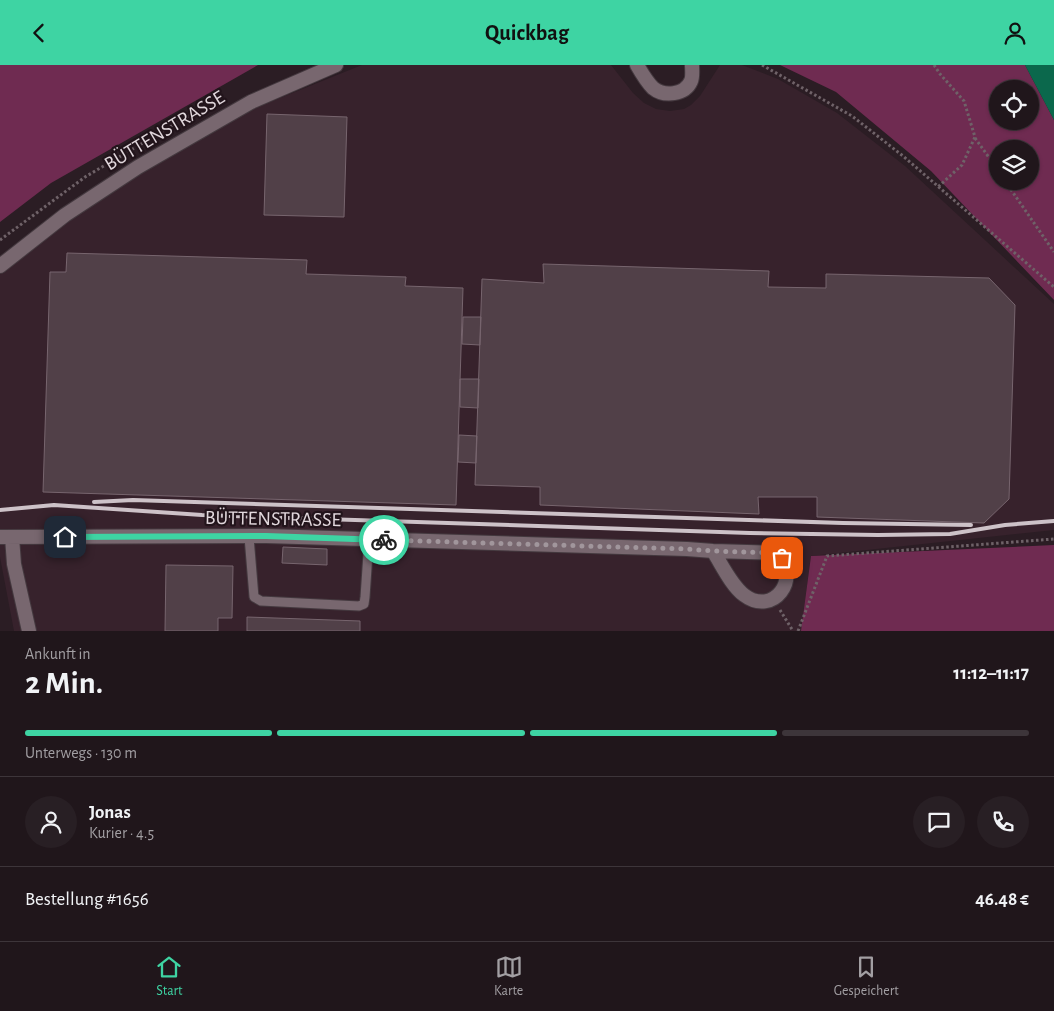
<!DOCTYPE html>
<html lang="de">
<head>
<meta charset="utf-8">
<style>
  body { margin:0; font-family:"Alegreya Sans",sans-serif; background:#281f24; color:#f1f3f6; height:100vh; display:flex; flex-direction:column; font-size:19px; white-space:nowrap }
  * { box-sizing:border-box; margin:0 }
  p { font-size:16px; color:#a29fa3 }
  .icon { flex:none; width:28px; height:28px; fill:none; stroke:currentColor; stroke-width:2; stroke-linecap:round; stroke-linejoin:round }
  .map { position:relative; height:566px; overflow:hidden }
  .details { display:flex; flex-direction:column; background:#20161b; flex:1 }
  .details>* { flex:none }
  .fabs { position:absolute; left:989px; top:15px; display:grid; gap:10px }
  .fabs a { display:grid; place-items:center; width:50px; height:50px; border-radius:50%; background:#20161b; box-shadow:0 1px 4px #0004,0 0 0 1px #3d353a; font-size:25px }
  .pin { position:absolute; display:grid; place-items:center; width:42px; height:42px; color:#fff; margin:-21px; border-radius:10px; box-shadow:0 2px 8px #0006 }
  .courier { position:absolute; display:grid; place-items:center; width:50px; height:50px; margin:-25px; border:4px solid #3ed4a3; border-radius:50%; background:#fff; color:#222; box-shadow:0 1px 6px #0007 }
  .overview em { font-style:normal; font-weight:600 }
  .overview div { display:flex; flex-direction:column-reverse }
  .overview { display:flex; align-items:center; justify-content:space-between; height:85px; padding:0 25px }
  h1 { font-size:32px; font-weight:600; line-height:38px }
  .bar { display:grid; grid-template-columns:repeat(4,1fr); gap:8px 5px; align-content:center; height:60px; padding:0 25px }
  .bar i { height:6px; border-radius:4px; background:#3d353a }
  .bar .on { background:#3ed4a3 }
  .bar p { grid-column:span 4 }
  .line { display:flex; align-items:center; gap:12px; padding:0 25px; border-top:1px solid #3d353a }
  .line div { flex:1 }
  .round { display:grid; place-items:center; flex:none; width:52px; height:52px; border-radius:26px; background:#281f24 }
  header { display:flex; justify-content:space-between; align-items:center; height:65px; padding:0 25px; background:#3ed4a3; color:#111; font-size:22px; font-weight:600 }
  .dock { display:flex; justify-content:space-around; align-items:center; height:70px; border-top:1px solid #3d353a; background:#20161b; font-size:14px; color:#a29fa3 }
  .dock a { display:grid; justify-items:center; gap:2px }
  .dock .on { color:#3ed4a3 }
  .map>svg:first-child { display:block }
</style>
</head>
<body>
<header><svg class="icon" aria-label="back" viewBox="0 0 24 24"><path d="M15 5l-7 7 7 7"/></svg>Quickbag<svg class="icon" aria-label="person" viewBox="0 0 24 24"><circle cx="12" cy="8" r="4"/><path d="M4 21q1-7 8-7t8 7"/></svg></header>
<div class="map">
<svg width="1054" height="566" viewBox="0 0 1054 566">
  <rect width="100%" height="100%" fill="#2b1d24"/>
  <path fill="#37222c" d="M362,0H611L633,28L644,38L656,44L670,46L684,44L691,40L700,31L720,0H742L778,14L837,48L905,101L1054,239V465L811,491L801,566H14L0,492V204L88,143L181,83L260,41Z"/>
  <path fill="#6f2b51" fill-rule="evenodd" d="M0,0H258L51,118L0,157Z
    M780,0H1025L1054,55V235L931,106L836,27ZM998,24H1030V56H998ZM998,84H1030V116H998Z
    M1054,480V566H801L811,491Z"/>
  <path fill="#0b684c" d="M1025,0H1054V55Z"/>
  <path fill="#514048" stroke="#77656e" d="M267,49L347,52L344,152L264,150Z
    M67,188L307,195L306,209L406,212L405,221L463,223L456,440L43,427L50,207H66Z
    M543,199L769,206L768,222L826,223V209L989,213L1015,240L1009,434L984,458L817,452V432H758L759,449L540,440V422L475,420L482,214L544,218Z
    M463,252H481L480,280L462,279Z
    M460,314H479L478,343L460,342Z
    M459,370L477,371L476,398L458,397Z
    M283,482L327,484V500L282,498Z
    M166,500L233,501L232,553H218V566H165Z
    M247,552L360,556V566H247Z"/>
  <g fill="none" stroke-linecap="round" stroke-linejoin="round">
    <defs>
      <path id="service" d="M249,472L254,532L261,536L359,541L364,539L365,532L369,474"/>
      <path id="minor" d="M637,0C641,7 647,17 653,23C664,32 685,30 691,16C693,12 692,4 692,0
        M0,201L65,150L138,102L251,37L336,0
        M0,472L266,471L687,484L713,486L777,488C802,514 773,552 744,530C731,520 722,500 713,486
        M12,472L14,499L29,566"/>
    </defs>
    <use href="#service" stroke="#44393f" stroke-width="11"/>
    <use href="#minor" stroke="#44393f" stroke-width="16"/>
    <path stroke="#6f6268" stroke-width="3" stroke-dasharray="2.5 2.5" stroke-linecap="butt" d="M762,0L852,51L903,91L1054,222
      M934,0L940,9L964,36L975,72L962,100L938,122
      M975,73L998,105
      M1005,116L1054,187
      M0,175L85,112L187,52L219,37
      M780,545L793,566
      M798,566L827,491L1054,474"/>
    <use href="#service" stroke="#78676f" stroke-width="9"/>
    <use href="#minor" stroke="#78676f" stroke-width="14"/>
    <path stroke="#cdc2c8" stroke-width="4" d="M94,437L133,435L843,458L971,460
      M0,445L54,440L202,450L750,468L878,470L950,469L1005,460L1054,456"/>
  </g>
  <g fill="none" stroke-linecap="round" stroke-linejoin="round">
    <path stroke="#a1969c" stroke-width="5" stroke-dasharray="0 9" d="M384,475L687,484L713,486L777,488L782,493"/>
    <path stroke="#3ed4a3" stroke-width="6" d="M65,472L266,471L384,475"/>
  </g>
  <g text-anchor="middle" stroke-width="4.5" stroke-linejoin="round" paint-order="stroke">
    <g font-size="20" fill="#e1d7dc" stroke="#22141b">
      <text transform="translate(164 65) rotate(-31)" y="7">BÜTTENSTRASSE</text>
      <text transform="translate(273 453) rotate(1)" y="7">BÜTTENSTRASSE</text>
    </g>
  </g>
</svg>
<div class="fabs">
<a><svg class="icon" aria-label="locate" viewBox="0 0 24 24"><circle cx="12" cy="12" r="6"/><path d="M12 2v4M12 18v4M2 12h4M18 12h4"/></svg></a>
<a><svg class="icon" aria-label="layers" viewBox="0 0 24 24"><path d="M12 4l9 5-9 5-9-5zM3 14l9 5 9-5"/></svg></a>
</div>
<div class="pin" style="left:782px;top:493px;background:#ea580c"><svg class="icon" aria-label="bag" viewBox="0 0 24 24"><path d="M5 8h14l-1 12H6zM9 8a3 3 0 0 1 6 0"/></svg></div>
<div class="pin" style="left:65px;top:472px;background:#1f2937"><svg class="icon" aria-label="home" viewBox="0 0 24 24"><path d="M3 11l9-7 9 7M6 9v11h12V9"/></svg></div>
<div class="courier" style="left:384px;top:475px"><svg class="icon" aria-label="bike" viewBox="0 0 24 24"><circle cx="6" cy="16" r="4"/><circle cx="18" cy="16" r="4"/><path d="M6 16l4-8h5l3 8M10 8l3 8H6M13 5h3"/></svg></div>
</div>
<section class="details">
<div class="overview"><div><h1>2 Min.</h1><p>Ankunft in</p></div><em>11:12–11:17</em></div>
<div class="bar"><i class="on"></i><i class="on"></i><i class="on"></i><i></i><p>Unterwegs · 130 m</p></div>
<div class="line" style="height:90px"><a class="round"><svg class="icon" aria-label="person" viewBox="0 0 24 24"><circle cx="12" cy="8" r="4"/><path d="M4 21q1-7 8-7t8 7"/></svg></a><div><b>Jonas</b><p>Kurier · 4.5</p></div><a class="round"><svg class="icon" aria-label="chat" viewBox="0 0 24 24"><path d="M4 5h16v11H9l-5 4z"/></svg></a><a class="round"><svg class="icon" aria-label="phone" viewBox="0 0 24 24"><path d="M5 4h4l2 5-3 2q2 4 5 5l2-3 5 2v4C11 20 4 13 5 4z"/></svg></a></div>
<div class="line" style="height:65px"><div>Bestellung #1656</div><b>46.48 €</b></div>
</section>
<nav class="dock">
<a class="on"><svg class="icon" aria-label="home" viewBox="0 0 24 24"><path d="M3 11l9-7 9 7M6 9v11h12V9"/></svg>Start</a>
<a><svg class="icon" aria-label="map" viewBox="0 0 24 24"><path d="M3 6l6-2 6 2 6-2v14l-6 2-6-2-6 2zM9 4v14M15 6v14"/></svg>Karte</a>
<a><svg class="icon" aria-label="saved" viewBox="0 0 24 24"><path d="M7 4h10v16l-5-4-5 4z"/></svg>Gespeichert</a>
</nav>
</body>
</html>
